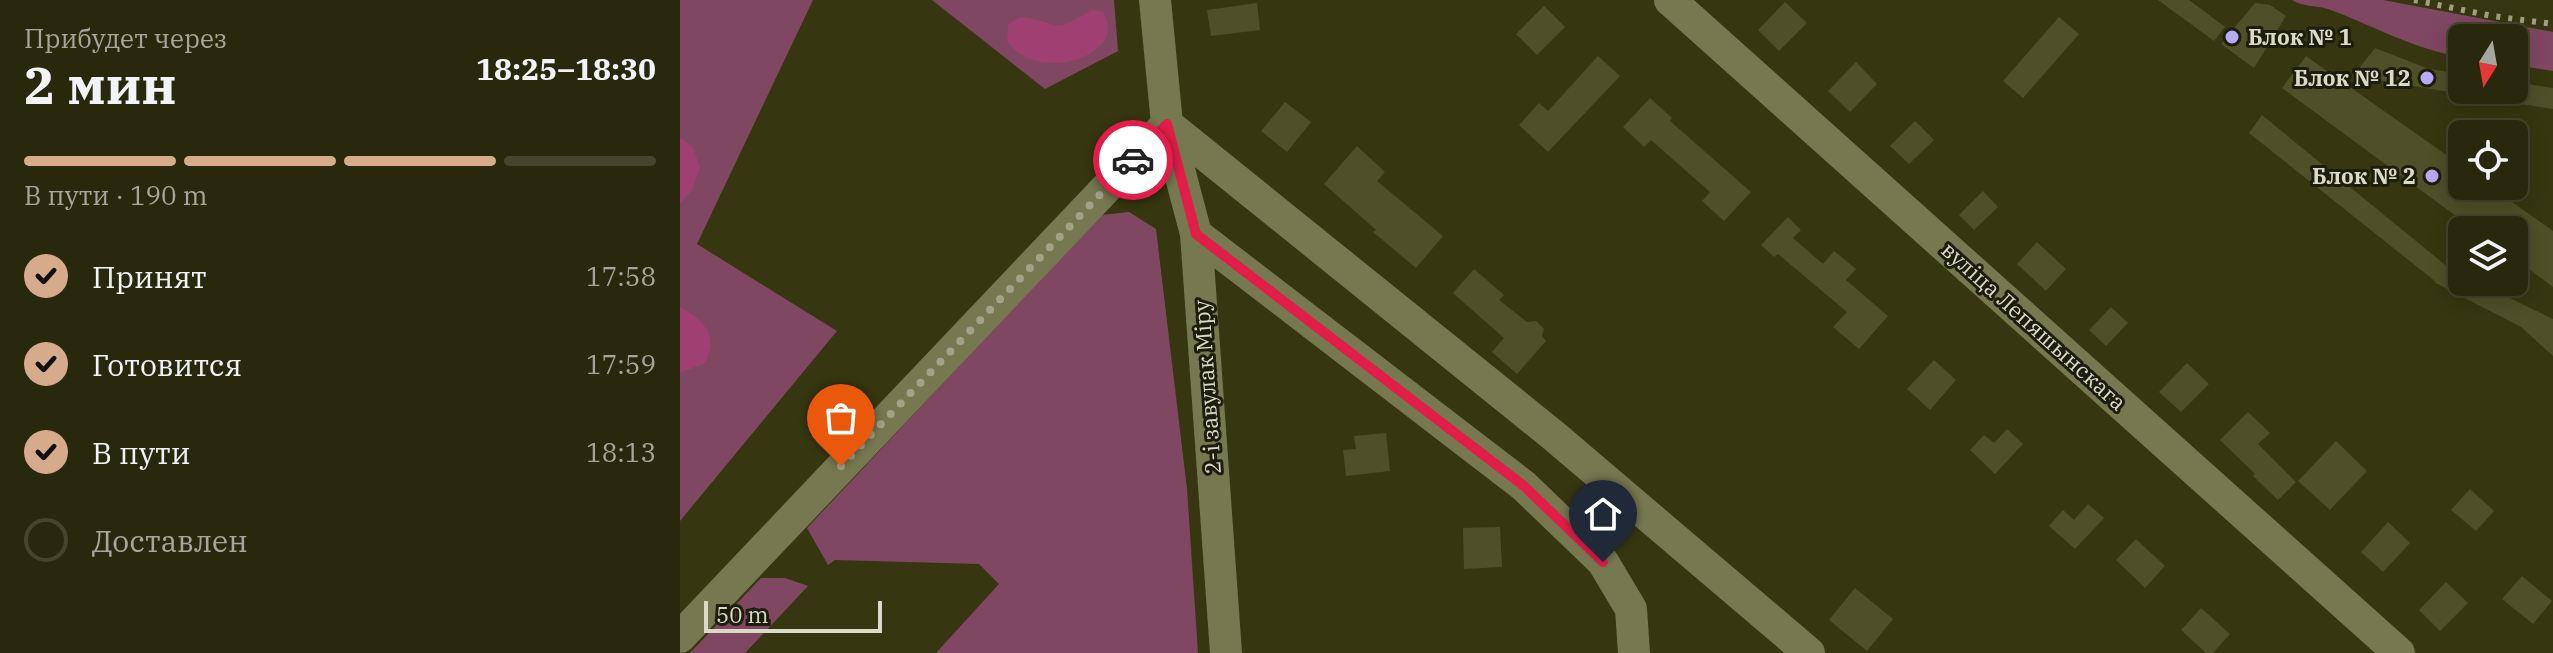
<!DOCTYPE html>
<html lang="ru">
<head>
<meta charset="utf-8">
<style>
  body { margin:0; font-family:"IBM Plex Serif",serif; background:#303115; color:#f1f3f6; height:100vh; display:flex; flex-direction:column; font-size:30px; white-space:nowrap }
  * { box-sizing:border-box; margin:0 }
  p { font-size:26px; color:#a5a69d }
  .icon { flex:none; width:44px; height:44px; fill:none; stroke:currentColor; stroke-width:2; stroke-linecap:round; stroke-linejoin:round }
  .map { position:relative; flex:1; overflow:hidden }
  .panel { display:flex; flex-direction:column; background:#28290c; width:680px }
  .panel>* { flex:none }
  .needle { width:52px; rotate:191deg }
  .controls { position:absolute; left:1768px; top:24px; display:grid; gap:16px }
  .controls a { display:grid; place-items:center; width:80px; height:80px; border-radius:12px; background:#28290c; box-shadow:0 4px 20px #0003,0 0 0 2px #44452d; font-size:40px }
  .scale { position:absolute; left:24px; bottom:20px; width:178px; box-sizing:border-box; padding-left:8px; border:4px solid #dadbc6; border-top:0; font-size:22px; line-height:28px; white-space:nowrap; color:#dadbc6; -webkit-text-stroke:6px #1d1d0d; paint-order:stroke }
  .pin { position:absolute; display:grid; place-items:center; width:68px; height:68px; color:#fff; margin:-82px -34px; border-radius:50% 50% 50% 0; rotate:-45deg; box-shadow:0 0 8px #0007 }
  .pin .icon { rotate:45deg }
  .courier { position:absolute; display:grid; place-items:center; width:80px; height:80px; margin:-40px; border:6px solid #e11d48; border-radius:50%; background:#fff; color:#222; box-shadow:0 2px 10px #0007 }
  .head em { font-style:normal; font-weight:800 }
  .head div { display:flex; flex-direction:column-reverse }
  .head { display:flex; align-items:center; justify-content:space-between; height:136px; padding:0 24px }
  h1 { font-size:52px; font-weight:800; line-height:60px }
  .bar { display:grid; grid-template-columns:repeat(4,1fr); gap:12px 8px; align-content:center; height:96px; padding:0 24px }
  .bar i { height:10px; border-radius:6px; background:#44452d }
  .bar .current { background:#d6ab8b }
  .bar p { grid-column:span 4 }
  ol { padding:0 24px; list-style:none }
  li { display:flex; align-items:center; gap:24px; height:88px }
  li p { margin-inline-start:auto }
  li .icon { padding:8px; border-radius:50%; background:#d6ab8b; color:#111; stroke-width:4 }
  li:last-child { color:#a5a69d }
  li i { width:44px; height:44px; border:4px solid #44452d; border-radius:50% }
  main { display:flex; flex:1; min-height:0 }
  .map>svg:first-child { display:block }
</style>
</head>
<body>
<main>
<section class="panel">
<div class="head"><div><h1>2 мин</h1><p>Прибудет через</p></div><em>18:25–18:30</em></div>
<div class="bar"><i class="current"></i><i class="current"></i><i class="current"></i><i></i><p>В пути · 190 m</p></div>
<ol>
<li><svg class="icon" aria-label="check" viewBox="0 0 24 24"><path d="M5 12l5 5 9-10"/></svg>Принят<p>17:58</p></li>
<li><svg class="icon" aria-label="check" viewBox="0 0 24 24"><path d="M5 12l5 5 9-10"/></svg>Готовится<p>17:59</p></li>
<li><svg class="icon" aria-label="check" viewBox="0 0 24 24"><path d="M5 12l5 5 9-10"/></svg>В пути<p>18:13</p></li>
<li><i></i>Доставлен</li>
</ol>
</section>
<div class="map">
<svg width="1873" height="653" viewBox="0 0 1873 653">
  <rect width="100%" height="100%" fill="#363710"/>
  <path fill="#804762" d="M0,0H133L17,244L157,331L0,521Z
    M252,0H434L438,51L365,89Z
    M1612,0H1703L1873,32V71L1834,65V38H1782V57C1735,50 1692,25 1648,9C1636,5 1622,7 1612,0Z
    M449,212L476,229L507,489L518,653H256L319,584L299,564L155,560L148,565L127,528L421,215Z
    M81,578H105L128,586L65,653H10Z"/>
  <path fill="#a03f72" d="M412,10L423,12C450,55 358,86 327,41L328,25L340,17C383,22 369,36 412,10Z
    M0,138L12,146L20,167L12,190L0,204Z
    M0,307C24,321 39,334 25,363L0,373Z"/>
  <path fill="#4e5029" d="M1478,0H1509L1545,27L1534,41Z
    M1105,2L1127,23L1099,51L1078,30Z
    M577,3L580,30L531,36L527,10Z
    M1575,3L1590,5L1606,16L1574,68L1541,44Z
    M864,6L885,27L857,55L836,34Z
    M1379,17L1399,34L1343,98L1323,81Z
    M1695,48L1749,69L1782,74V94L1673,76Z
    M918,56L940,76L868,152L839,125L859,103L868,111Z
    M1626,56L1782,166V186H1810L1873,231V287L1834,258V230H1795L1602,88Z
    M1176,62L1197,84L1170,112L1148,91Z
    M1834,82L1873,88V109L1834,103Z
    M970,98L992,118L990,121L1071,192L1044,221L1022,201L1030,192L971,140L964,147L943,127Z
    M605,102L631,122L607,152L581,131Z
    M1582,115L1769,268L1782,275V282H1797L1873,319V356L1841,327L1754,282H1756L1569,133Z
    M1235,121L1254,140L1229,164L1210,146Z
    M677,146L705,172L697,181L763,236L736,268L693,232L696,230L644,184Z
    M1303,191L1318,207L1294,230L1279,215Z
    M1108,217L1121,230L1113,238L1143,264L1154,251L1176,269L1166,280L1208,316L1179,349L1153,327L1167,312L1098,254L1094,257L1081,245Z
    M1357,242L1386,269L1366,291L1337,264Z
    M794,269L824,295L819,300L847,322L856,321L864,329L862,336L866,341L837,374L812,352L824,338L773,293Z
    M1431,307L1448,323L1426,346L1409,330Z
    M1254,360L1276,380L1250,410L1227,389Z
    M1507,363L1529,384L1501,412L1479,392Z
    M1568,412L1590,433L1578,444L1616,482L1598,500L1573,476L1575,474L1540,440Z
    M1327,429L1343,444L1315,474L1290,450L1304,435L1314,443Z
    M706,433L710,471L666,476L663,450L676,449L674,436Z
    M1656,441L1687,471L1650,510L1618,481Z
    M1790,489L1814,511L1796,531L1771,510Z
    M1408,504L1424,518L1395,549L1369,526L1383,510L1394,520Z
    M1708,522L1730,543L1703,572L1681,552Z
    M820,527L822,567L784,569L783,528Z
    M1456,539L1485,566L1465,588L1436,560Z
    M1842,576L1872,601L1853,624L1822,599Z
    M1766,582L1788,603L1760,631L1739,610Z
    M1175,588L1213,619L1187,651L1149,620Z
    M1521,608L1550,634L1533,653H1526L1501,630Z"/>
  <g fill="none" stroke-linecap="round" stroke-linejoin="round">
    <path stroke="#767850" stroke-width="32" d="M475,0L487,124L516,234L546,653
      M990,0L1719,653
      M487,124L874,436L1129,653
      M516,234L844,486L923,562L951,609L954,653
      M0,637L487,124"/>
    <path stroke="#9fa085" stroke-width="6" stroke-dasharray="4 8" stroke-linecap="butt" d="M1734,0L1812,16L1873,24"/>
  </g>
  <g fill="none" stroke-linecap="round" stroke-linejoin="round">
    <path stroke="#a1a286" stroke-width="8" stroke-dasharray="0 14.4" d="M161,466L453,160"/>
    <path stroke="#e11d48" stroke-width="10" d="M453,160L487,124L516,234L844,486L923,562"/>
  </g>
  <g fill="#b7abf8" stroke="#1d1d0d" stroke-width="3">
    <circle cx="1552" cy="37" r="8"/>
    <circle cx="1747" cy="78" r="8"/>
    <circle cx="1752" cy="176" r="8"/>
  </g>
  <g text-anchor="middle" stroke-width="6" stroke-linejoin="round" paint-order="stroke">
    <g font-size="22" font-weight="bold" fill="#dadbc6" stroke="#1d1d0d" text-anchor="end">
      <text x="1568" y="45" text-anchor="start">Блок № 1</text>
      <text x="1731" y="86">Блок № 12</text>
      <text x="1736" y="184">Блок № 2</text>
    </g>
    <g font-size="22" fill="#dadbc6" stroke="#1d1d0d">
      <text transform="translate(1354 326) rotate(42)" y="8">вуліца Лепяшынскага</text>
      <text transform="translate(527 387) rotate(-94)" y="8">2-і завулак Міру</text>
    </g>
  </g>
</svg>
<div class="controls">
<a><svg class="needle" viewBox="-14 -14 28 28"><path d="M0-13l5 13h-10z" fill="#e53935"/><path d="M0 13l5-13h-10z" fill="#a5a69d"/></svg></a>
<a><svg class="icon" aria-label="locate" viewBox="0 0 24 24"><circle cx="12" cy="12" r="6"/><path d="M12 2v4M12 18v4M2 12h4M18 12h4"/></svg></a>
<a><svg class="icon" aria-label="layers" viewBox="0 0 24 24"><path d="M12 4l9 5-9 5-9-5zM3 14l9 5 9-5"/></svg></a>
</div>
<div class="scale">50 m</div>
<div class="pin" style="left:161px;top:466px;background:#ea580c"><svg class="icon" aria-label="bag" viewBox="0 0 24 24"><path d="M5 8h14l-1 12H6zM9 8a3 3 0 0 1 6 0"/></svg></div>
<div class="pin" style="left:923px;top:562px;background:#1f2937"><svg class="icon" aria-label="home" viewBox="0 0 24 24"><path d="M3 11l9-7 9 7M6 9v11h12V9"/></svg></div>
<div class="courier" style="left:453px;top:160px"><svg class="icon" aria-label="car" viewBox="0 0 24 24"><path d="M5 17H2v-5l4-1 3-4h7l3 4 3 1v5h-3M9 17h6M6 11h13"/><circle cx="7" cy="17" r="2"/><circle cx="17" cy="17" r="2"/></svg></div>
</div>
</main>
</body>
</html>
